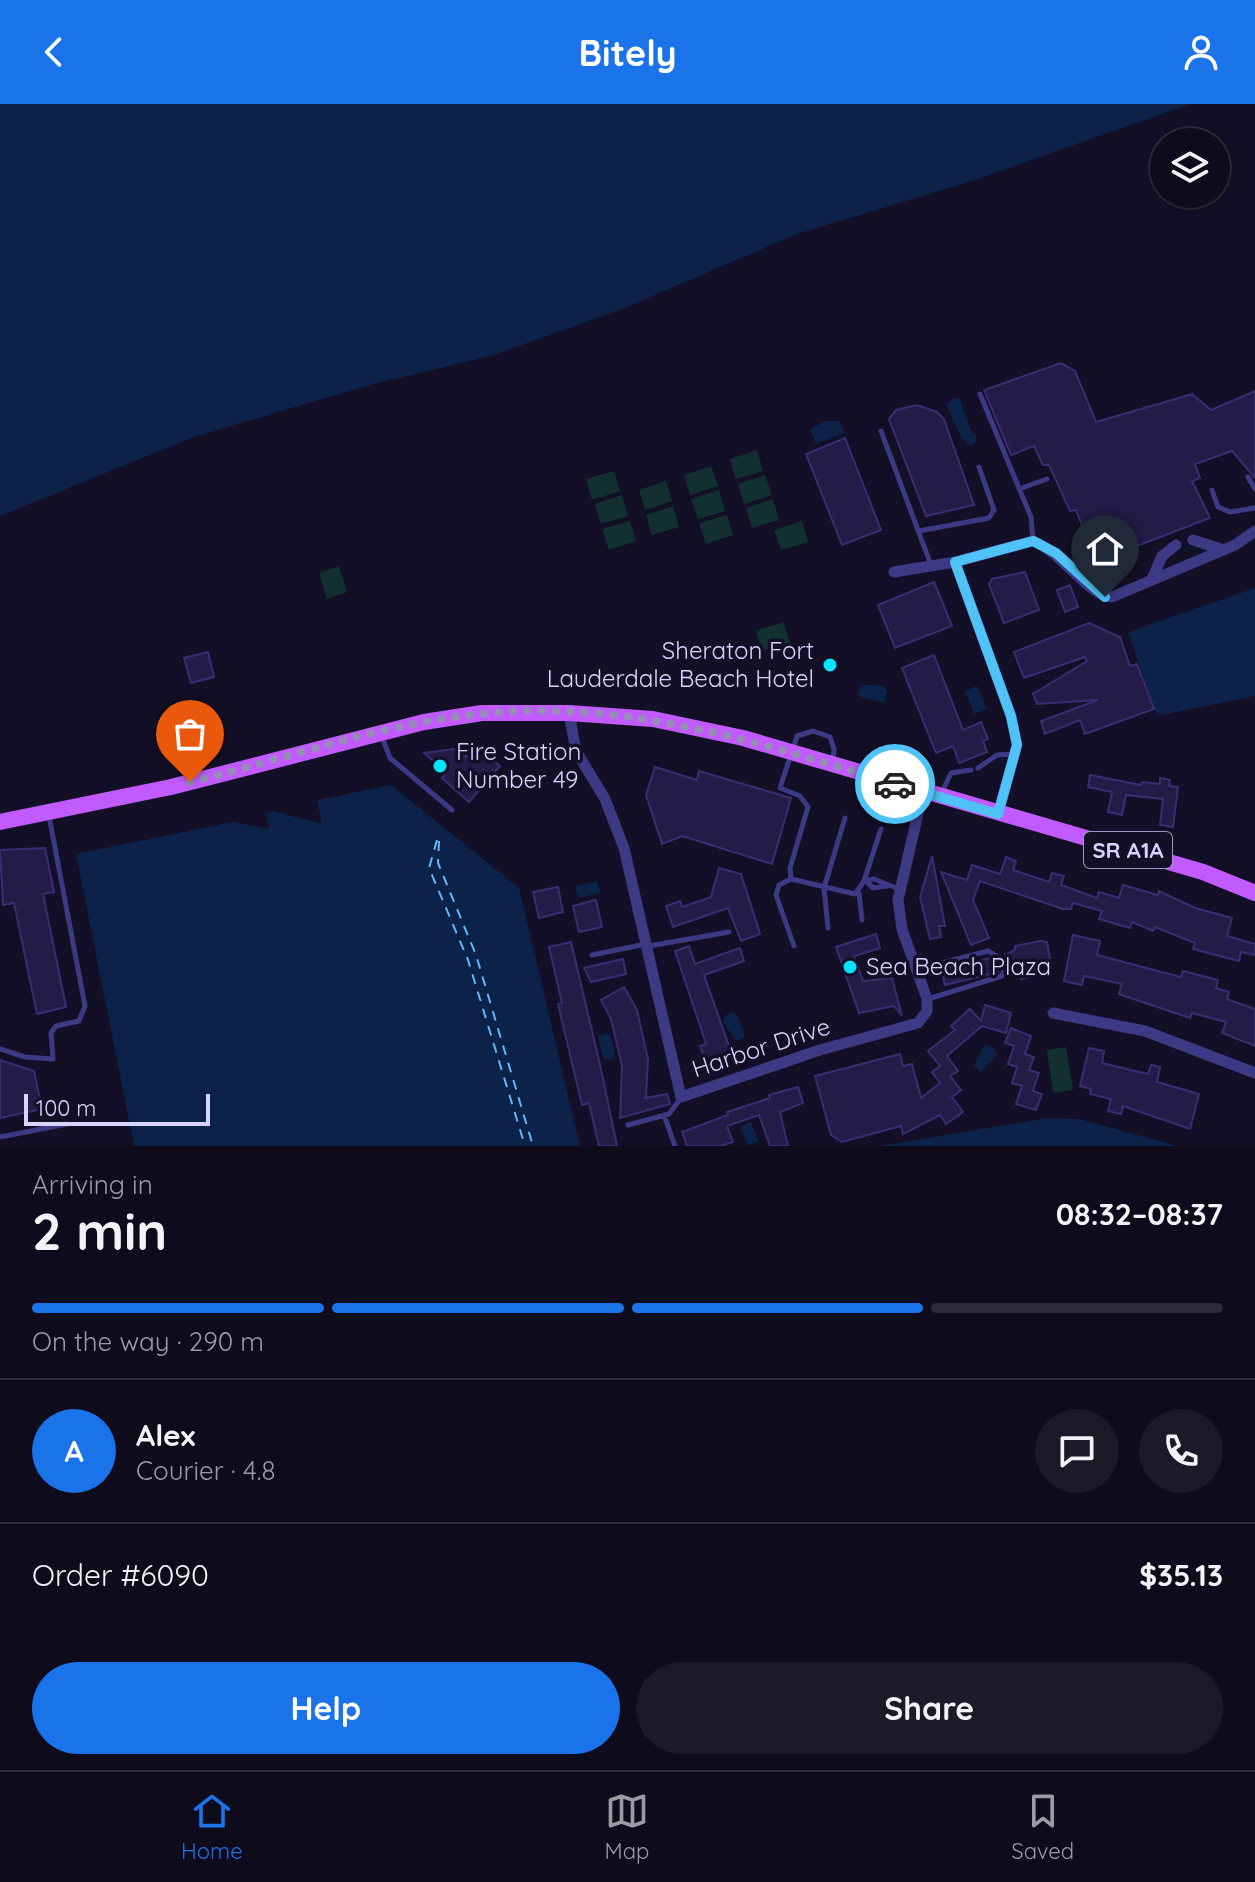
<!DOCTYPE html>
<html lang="en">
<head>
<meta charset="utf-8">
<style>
  body { margin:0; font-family:Quicksand,sans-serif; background:#1c1929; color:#f1f3f6; height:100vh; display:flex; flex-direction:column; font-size:30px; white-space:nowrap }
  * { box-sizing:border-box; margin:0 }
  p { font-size:26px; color:#9b9ba3 }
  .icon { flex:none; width:44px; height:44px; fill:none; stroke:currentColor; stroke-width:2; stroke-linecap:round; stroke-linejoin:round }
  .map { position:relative; height:1042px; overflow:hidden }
  .panel { display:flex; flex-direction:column; background:#0e0b1c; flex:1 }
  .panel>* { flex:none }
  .tools { position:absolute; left:1150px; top:24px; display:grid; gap:16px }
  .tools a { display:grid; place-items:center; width:80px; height:80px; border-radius:50%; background:#0e0b1c; box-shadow:0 2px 6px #0004,0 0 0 2px #2e2b3b; font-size:40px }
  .scale { position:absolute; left:24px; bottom:20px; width:186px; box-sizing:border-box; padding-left:8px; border:4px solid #d9d4ff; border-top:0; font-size:22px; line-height:28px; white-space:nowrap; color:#d9d4ff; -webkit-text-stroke:6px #130f26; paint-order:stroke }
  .pin { position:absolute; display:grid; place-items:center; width:68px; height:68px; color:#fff; margin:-82px -34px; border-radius:50% 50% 50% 0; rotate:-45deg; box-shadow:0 0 8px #0007 }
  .pin .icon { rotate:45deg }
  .courier { position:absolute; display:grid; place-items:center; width:80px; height:80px; margin:-40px; border:6px solid #4fc3f7; border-radius:50%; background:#fff; color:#222; box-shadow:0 2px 10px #0007 }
  .headline em { font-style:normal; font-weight:700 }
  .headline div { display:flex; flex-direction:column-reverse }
  .headline { display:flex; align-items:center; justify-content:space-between; height:136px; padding:0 32px }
  h1 { font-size:52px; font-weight:700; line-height:60px }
  .bar { display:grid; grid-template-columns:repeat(4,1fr); gap:12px 8px; align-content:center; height:96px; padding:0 32px }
  .bar i { height:10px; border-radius:6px; background:#2e2b3b }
  .bar .active { background:#1a73e8 }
  .bar p { grid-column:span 4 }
  .line { display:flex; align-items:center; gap:20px; padding:0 32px; border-top:2px solid #2e2b3b }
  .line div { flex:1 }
  .round { display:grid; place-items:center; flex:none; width:84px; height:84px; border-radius:42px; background:#1c1929 }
  .button { display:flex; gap:16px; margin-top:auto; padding:16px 32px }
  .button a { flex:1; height:92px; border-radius:48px; background:#1a73e8; color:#fff; font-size:32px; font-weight:700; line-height:92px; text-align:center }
  .button a+a { background:#1c1929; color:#f1f3f6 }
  header { display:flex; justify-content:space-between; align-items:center; height:104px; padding:0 32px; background:#1a73e8; color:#fff; font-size:36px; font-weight:700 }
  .tabs { display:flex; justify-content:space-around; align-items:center; height:112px; border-top:2px solid #2e2b3b; background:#0e0b1c; font-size:22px; color:#9b9ba3 }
  .tabs a { display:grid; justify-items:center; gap:4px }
  .tabs .active { color:#1a73e8 }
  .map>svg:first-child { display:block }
</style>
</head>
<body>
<header><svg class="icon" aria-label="back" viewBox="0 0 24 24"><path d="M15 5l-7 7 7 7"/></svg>Bitely<svg class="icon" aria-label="person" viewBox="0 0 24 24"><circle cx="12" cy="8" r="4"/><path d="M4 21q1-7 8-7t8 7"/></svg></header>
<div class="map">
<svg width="1255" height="1042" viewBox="0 0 1255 1042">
  <rect width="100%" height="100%" fill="#130f26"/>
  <path fill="#12302f" d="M757,346L763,367L736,375L730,355Z
    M711,362L718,382L690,391L684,371Z
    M614,367L620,387L592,396L586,375Z
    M765,371L772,391L744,400L738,380Z
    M666,377L672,397L645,406L639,386Z
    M719,386L725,407L698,415L691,395Z
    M622,391L628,412L601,420L595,400Z
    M773,395L779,416L752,424L746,404Z
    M673,402L679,423L652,431L646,411Z
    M727,411L733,431L706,440L699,419Z
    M630,417L636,437L609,446L602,425Z
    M802,417L808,438L781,446L774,426Z
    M339,462L347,488L327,495L319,469Z
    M783,518L790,539L762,547L756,527Z
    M1066,943L1073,986L1053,989L1047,946Z"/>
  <path fill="#0c2248" d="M0,0H1190L972,77L797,130L625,204L494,251L370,281L194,333L0,412Z
    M954,294L960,295L970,325L976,331L977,337L970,342C958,334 954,314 946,301Z
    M825,317H840L844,329L816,340L810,325Z
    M1255,484V592L1157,612L1128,528Z
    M861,580L883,582L887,587L884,599L858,592Z
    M977,582L987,605L974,610L965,587Z
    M391,681L519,784L580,1042H134L76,750L233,718L269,725L266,709L273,707L322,720L317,696Z
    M597,777L600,789L578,794L575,782Z
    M732,908L738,912L745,933L736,937L723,918L725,912Z
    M610,929L615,951L610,956L603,954L598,932Z
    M984,941L994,944L997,951L981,968L974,962Z
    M1047,1014L1079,1015L1178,1042H880Z
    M751,1018L759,1037L748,1041L740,1022Z"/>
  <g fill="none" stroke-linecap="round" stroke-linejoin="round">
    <path stroke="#62b6ff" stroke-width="2" stroke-dasharray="10 8" stroke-linecap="butt" d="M437,736L429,764L468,856L525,1042
      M439,737L438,759L476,851L533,1042"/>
  </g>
  <path fill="#241b47" stroke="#3b2d73" stroke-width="2" d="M1061,259L1075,267L1096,318L1192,290L1211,306L1255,287V374L1232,347L1195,360L1200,374L1192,377L1210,414L1129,445L1130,450L1101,470L1076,406L1070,407L1049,361H1043L1034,342L1011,351L984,286Z
    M917,301L937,308L944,315L974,401L926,412L889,315L896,306Z
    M845,334L881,426L842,441L806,350Z
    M1025,468L1039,506L1004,519L989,480L992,475Z
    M934,478L952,522L895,544L878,501Z
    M1070,481L1078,503L1065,508L1057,486Z
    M1089,519L1120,533L1130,562L1137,560L1154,605L1085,630L1080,616L1045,630L1041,617L1098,596L1037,600L1033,590L1087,557L1085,553L1024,574L1014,548Z
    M208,548L214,573L191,579L184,554Z
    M934,551L963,626L981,618L988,635L983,637L987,648L959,659L953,642L936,649L902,564Z
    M476,642L500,662L469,698L442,674L446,668L424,649L454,645L466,653Z
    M655,663L697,676L699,667L791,694L772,760L682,732L662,740L646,691Z
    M1090,671L1141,681L1142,678L1160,680V674L1170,676L1169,682L1178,683L1173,723L1160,721L1163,695L1126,691L1122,711L1108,708L1112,688L1088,683Z
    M45,744L54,788L43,790L66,903L37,910L14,799L3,801L0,746Z
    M932,752L945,822H939L941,833L930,835L920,793Z
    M1006,753L1016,757L1013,766L1049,778L1052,769L1064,772L1061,781L1097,794L1099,788L1119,794L1123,781L1158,791L1159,787L1195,804L1232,814L1227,832L1255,840V851L1241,848L1239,857L1193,845L1195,839L1155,823L1153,827L1132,818L1130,824L1099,815L1102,807L1073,799L1071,805H1063L980,777L973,796L989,834L971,841L941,768L967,776L972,761L1000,770Z
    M719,764L741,770L760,830L741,837L728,804L673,823L666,802L680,797L682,803L711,793Z
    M558,783L563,808L539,814L533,788Z
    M596,796L602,823L579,828L573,802Z
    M876,830L880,844L854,852L863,877L892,874L902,912L894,902L859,909L836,843Z
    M1073,831L1100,837L1097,851L1181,873L1183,867L1218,876L1216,884L1229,888L1227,895L1255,905V942L1222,929L1226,918L1192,909L1190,914L1119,890L1122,880L1084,872L1082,881L1064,877Z
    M1040,837L1047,838L1050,855L1030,859L1033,873L1021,875L1018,860L1008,862L1005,851L1015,846V842Z
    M571,838L601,965L617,1042H599L589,999L582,1001L558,900L562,899L549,843Z
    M689,842L695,860L740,844L744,857L704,871L732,951L707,960L700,942L706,940L675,847Z
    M990,854L995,858L998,868L945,881L941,865Z
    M623,855L626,870L591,878L584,864Z
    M624,883L637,906L648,955L646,994L667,990L670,1000L620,1014L622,962L611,915L601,896Z
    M985,901L1011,909L1006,929L982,922L947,952L958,967L950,972L961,986L952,993L963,1008L946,1020L940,1011L903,1030L901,1022L842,1038L831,1031L815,972L900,950L903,962L912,960L921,994L940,979L932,968L940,962L928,947L955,926L951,922L970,905L981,917Z
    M1011,924L1031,932L1025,950L1034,953L1029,966L1039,969L1033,987L1042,990L1036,1006L1016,1000L1022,982L1012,979L1017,963L1008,960L1014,942L1005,939Z
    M1089,944L1104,947L1102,959L1148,970L1151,961L1160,963L1157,978L1199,990L1190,1025L1123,1002L1121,1010L1108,1007L1111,995L1090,990L1091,985L1080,982Z
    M0,956L34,967L42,1005L0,1014Z
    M798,983L803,999L780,1008L788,1042H770L759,1011L727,1022L733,1038L721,1042H687L682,1028L728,1011L727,1008L770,994L769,991Z"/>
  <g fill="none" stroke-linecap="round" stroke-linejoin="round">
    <path stroke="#3d3a85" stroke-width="5" d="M980,290L1031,413L1033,436
      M881,327L931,461
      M1248,373L1255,385
      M1019,385L1047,375
      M1212,386L1218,403L1230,408L1255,404
      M919,427L989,414L994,406L979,363
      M382,633L390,654L452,706
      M833,657L834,645L830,633L813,627L797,632L780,684L800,692L808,703L790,764L791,775L855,790L864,777L874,775L899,785
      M978,664L997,651L1014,650
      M941,690L951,669L971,666
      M791,775L779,781L776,791L794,842
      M864,777L881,725
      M867,778L873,784L887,782
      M859,789L862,816
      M828,824L824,784L845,714
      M649,842L729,828
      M592,851L646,840
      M919,865L988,847L1000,854L1004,866L1002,872L928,895
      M0,945L25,953L53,955L51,929L56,922L79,917L85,902L49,712
      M664,1011L675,1042
      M628,1021L669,1010L681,994
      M0,1033L67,1020"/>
    <path stroke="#3d3a85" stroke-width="11" d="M1193,436L1224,446
      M955,458L1011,612L1017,641L998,710
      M894,468L955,458L1033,437C1060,446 1089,493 1112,493L1235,441L1255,427
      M1152,475L1162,452L1176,441
      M569,609L576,647L605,695L624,744L681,993L820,946L918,919L927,907V895L902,825L898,796L923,688
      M1053,909L1145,927L1255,969"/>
    <path stroke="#c25bff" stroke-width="16" d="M0,718L171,683L424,618L482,609H569L653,615L743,634L1203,768L1255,789"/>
  </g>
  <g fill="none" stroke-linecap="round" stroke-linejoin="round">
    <path stroke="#948fb3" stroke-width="8" stroke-dasharray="0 14.4" d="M190,678C286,655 381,620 479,610C623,594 760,639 895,680"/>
    <path stroke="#4fc3f7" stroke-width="10" d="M895,680L998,710L1017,641L1011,612L955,458L1033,437L1056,449L1105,493"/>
  </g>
  <g fill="#00e5ff" stroke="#130f26" stroke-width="3">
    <circle cx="830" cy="561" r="8"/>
    <circle cx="440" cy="662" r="8"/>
    <circle cx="850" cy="863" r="8"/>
  </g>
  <g text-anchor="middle" stroke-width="7" stroke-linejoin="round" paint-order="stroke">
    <rect fill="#130f26" stroke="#9e99be" stroke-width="2" x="1084" y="728" width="88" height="36" rx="6"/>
    <g font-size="22" font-weight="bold" fill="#d9d4ff">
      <text x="1128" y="754">SR A1A</text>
    </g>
    <g font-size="24" fill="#d9d4ff" stroke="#130f26" text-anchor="start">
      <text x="814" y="555" text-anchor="end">Sheraton Fort<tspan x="814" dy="28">Lauderdale Beach Hotel</tspan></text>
      <text x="456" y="656">Fire Station<tspan x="456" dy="28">Number 49</tspan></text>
      <text x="866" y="871">Sea Beach Plaza</text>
    </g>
    <g font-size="24" fill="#d9d4ff" stroke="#130f26">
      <text transform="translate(761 944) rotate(-18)" y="8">Harbor Drive</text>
    </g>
  </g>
</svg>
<div class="tools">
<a><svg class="icon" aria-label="layers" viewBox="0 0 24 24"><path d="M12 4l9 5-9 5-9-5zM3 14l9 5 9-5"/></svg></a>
</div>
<div class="scale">100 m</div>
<div class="pin" style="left:190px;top:678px;background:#ea580c"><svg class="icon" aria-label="bag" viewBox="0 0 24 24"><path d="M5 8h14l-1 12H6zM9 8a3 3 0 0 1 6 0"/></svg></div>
<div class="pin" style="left:1105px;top:493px;background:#1f2937"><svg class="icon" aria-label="home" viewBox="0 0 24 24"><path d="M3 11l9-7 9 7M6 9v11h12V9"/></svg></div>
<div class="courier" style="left:895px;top:680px"><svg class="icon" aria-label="car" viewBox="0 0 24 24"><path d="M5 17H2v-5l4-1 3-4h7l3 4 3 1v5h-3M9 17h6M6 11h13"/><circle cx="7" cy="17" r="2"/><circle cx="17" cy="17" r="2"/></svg></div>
</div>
<section class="panel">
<div class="headline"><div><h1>2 min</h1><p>Arriving in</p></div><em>08:32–08:37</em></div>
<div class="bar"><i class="active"></i><i class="active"></i><i class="active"></i><i></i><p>On the way · 290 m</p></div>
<div class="line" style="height:144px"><b class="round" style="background:#1a73e8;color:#fff">A</b><div><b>Alex</b><p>Courier · 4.8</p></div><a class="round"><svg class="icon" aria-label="chat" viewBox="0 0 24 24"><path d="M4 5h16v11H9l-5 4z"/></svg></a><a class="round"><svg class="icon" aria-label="phone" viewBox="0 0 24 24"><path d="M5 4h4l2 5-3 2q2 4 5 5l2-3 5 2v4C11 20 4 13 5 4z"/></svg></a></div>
<div class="line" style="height:104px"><div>Order #6090</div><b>$35.13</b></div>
<div class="button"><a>Help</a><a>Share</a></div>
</section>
<nav class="tabs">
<a class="active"><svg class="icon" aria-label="home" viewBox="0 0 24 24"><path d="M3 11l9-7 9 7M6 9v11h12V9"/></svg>Home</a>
<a><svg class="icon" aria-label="map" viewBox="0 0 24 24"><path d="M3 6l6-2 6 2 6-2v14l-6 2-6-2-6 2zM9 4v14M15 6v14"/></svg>Map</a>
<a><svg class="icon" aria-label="saved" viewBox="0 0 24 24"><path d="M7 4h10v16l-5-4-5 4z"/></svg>Saved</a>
</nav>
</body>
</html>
